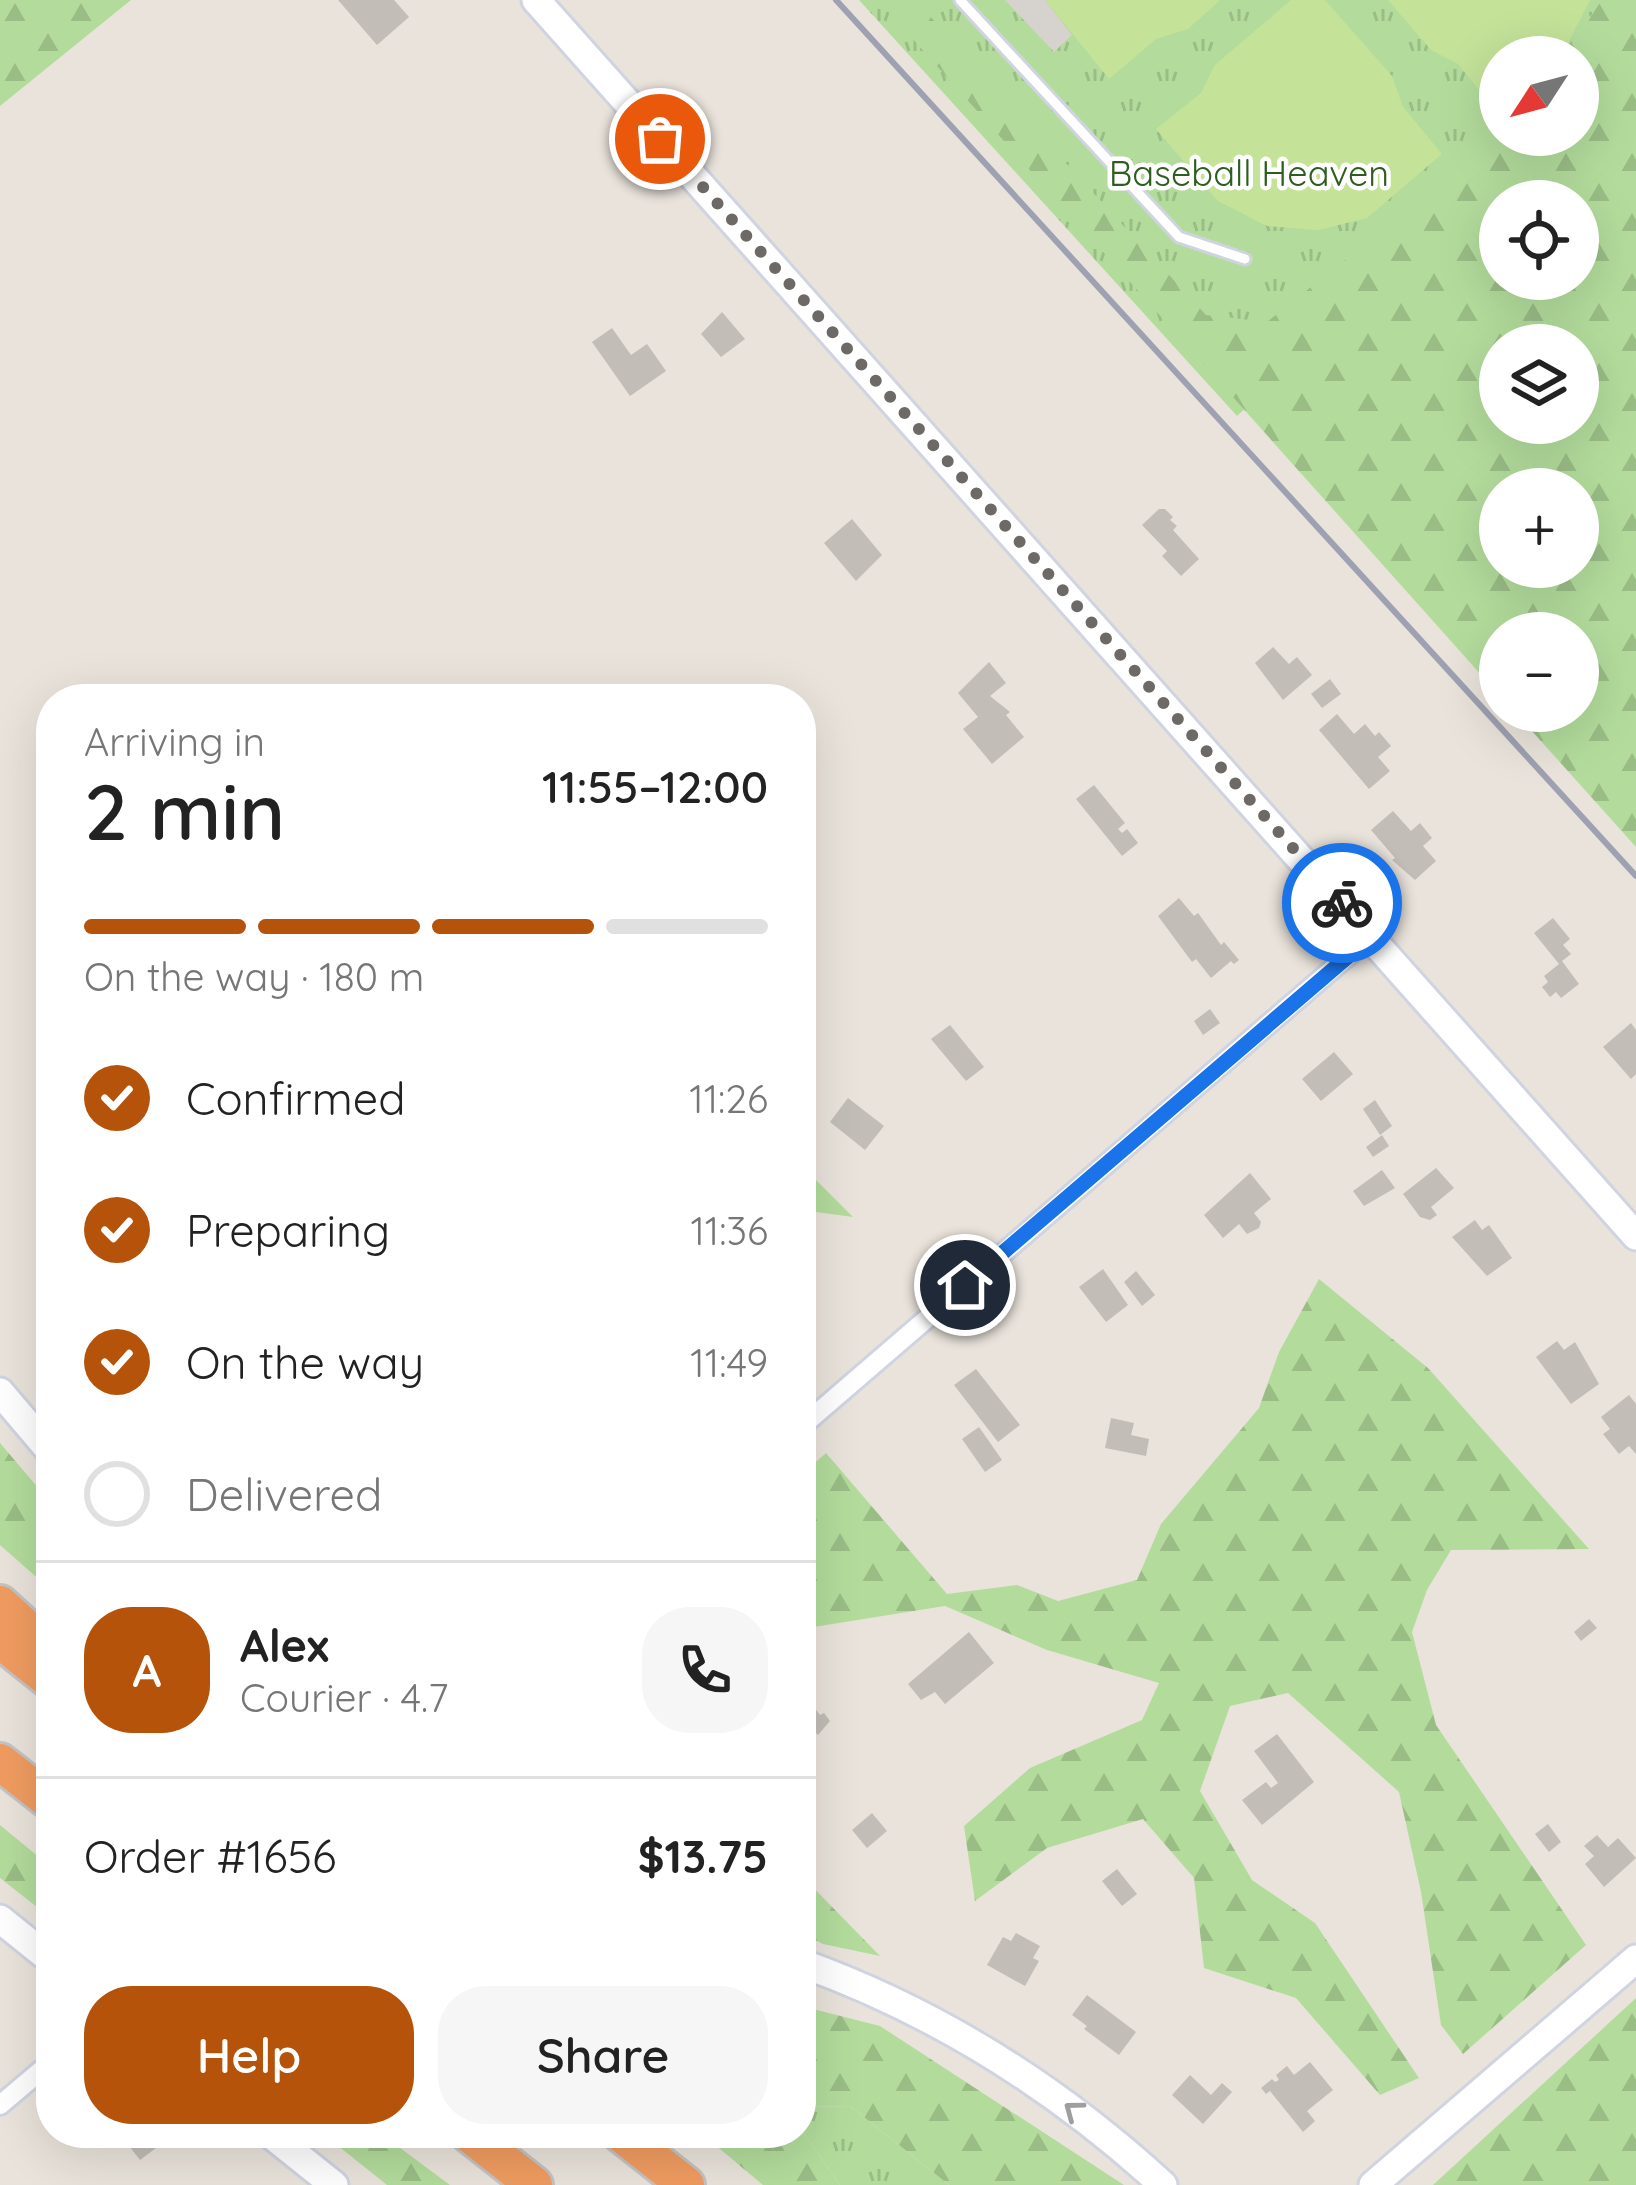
<!DOCTYPE html>
<html lang="en">
<head>
<meta charset="utf-8">
<style>
  body { margin:0; font-family:Quicksand,sans-serif; background:#f6f6f6; color:#222; height:100vh; display:flex; flex-direction:column; font-size:45px; white-space:nowrap }
  * { box-sizing:border-box; margin:0 }
  p { font-size:39px; color:#767676 }
  .icon { flex:none; width:66px; height:66px; fill:none; stroke:currentColor; stroke-width:2; stroke-linecap:round; stroke-linejoin:round }
  .map { position:relative; flex:1; overflow:hidden }
  .sheet { position:absolute; left:36px; top:684px; width:780px; height:1464px; display:flex; flex-direction:column; background:#fff; border-radius:48px; box-shadow:0 12px 48px #0002 }
  .sheet>* { flex:none }
  .needle { width:78px; rotate:234deg }
  .fabs { position:absolute; left:1479px; top:36px; display:grid; gap:24px }
  .fabs a { display:grid; place-items:center; width:120px; height:120px; border-radius:50%; background:#fff; box-shadow:0 12px 48px #0002; font-size:60px }
  .pin { position:absolute; display:grid; place-items:center; width:102px; height:102px; color:#fff; margin:-51px; border:6px solid #fff; border-radius:50%; box-shadow:0 3px 12px #0007 }
  .courier { position:absolute; display:grid; place-items:center; width:120px; height:120px; margin:-60px; border:9px solid #1a73e8; border-radius:50%; background:#fff; color:#222; box-shadow:0 3px 15px #0007 }
  .overview em { font-style:normal; font-weight:600 }
  .overview div { display:flex; flex-direction:column-reverse }
  .overview { display:flex; align-items:center; justify-content:space-between; height:204px; padding:0 48px }
  h1 { font-size:78px; font-weight:600; line-height:90px }
  .bar { display:grid; grid-template-columns:repeat(4,1fr); gap:18px 12px; align-content:center; height:144px; padding:0 48px }
  .bar i { height:15px; border-radius:9px; background:#e0e0e0 }
  .bar .on { background:#b45309 }
  .bar p { grid-column:span 4 }
  .line { display:flex; align-items:center; gap:30px; padding:0 48px; border-top:3px solid #e0e0e0 }
  .line div { flex:1 }
  .round { display:grid; place-items:center; flex:none; width:126px; height:126px; border-radius:48px; background:#f6f6f6 }
  ol { padding:0 48px; list-style:none }
  li { display:flex; align-items:center; gap:36px; height:132px }
  li p { margin-inline-start:auto }
  li .icon { padding:12px; border-radius:50%; background:#b45309; color:#fff; stroke-width:4 }
  li:last-child { color:#767676 }
  li i { width:66px; height:66px; border:6px solid #e0e0e0; border-radius:50% }
  .action { display:flex; gap:24px; margin-top:auto; padding:24px 48px }
  .action a { flex:1; height:138px; border-radius:48px; background:#b45309; color:#fff; font-size:48px; font-weight:600; line-height:138px; text-align:center }
  .action a+a { background:#f6f6f6; color:#222 }
  .map>svg:first-child { display:block }
</style>
</head>
<body>
<div class="map">
<svg width="1636" height="2185" viewBox="0 0 1636 2185">
  <defs>
    <pattern id="grass-tufts" width="24" height="20" patternUnits="userSpaceOnUse" patternTransform="scale(3)"><rect width="24" height="20" fill="#b3dc9c"/><path d="M3 7l-1-3M5 7V3M7 7l1-3M15 17l-1-3M17 17v-4M19 17l1-3" fill="none" stroke="#9abd86"/></pattern>
    <pattern id="forest-firs" width="22" height="20" patternUnits="userSpaceOnUse" patternTransform="scale(3)"><rect width="22" height="20" fill="#b3dc9c"/><path d="M5 1l3.5 6h-7zM16 11l3.5 6h-7z" fill="#9abd86"/></pattern>
  </defs>
  <rect width="100%" height="100%" fill="#e9e3db"/>
  <path fill="url(#grass-tufts)" d="M859,0H1636L1578,57H1500V135H1545L1237,416Z
    M850,2106L949,2185H840L801,2129V2107Z"/>
  <path fill="url(#forest-firs)" fill-rule="evenodd" d="M0,0H131L0,106Z
    M878,0H915L1206,315L1267,322L1502,135H1578V57H1562L1602,0H1636V847L1514,711H1578V633H1500V696ZM1500,201H1578V279H1500ZM1500,345H1578V423H1500ZM1500,489H1578V567H1500Z
    M801,1165L853,1217L801,1210Z
    M1319,1279L1428,1368L1589,1549L1451,1550L1427,1590L1412,1632L1436,1725L1586,1945L1463,2054L1441,2025L1421,1892L1399,1792L1288,1693L1230,1706L1200,1791L1252,1880L1315,1923L1419,2078L1380,2095L1296,1998L1204,1968L1194,1878L1143,1819L1047,1848L975,1901L964,1826L1030,1768L1142,1720L1159,1683L1047,1650L945,1606L801,1629V1475L826,1453L947,1594L1017,1585L1058,1601L1137,1580L1161,1524L1259,1408L1279,1352Z
    M0,1443L51,1503V1590L0,1545Z
    M0,1825L51,1867V1918L0,1878Z
    M801,1875L880,1956L823,1944L801,1933Z
    M1636,1998V2185H1433Z
    M801,2006L880,2026L1124,2185H949L850,2106L801,2107Z
    M801,2129L840,2185H763L701,2133H801Z
    M322,2133H380L450,2185H387Z"/>
  <path fill="#c4e298" d="M1045,0H1220L1188,29L1156,39L1109,79Z
    M1291,0H1325L1392,76L1403,107L1442,154L1367,218L1318,230L1267,226L1218,201L1156,129L1201,93L1215,65Z
    M1388,0H1590L1566,47L1555,57H1500V105L1495,109L1458,64L1431,50Z"/>
  <path fill="#d6d2cd" d="M1005,0H1045L1072,35L1054,52Z"/>
  <path fill="#c2bdb7" d="M338,0H394L409,17L377,45Z
    M722,312L745,339L721,357L701,334Z
    M612,328L631,355L647,344L666,371L630,396L592,342Z
    M1159,509H1165L1173,517L1170,520L1177,526L1173,530L1199,559L1181,576L1162,556L1167,551L1142,525Z
    M852,519L882,555L856,581L824,543Z
    M1273,647L1289,664L1297,657L1312,675L1283,700L1255,663Z
    M989,662L1006,683L990,696L1010,712L1006,715L1024,737L992,764L963,729L978,717L958,693Z
    M1330,679L1341,694L1322,708L1311,694Z
    M1337,714L1354,734L1365,724L1375,736L1379,732L1391,746L1378,757L1390,771L1369,789L1319,730Z
    M1094,785L1125,823L1118,829L1122,833L1127,829L1138,843L1122,856L1076,799Z
    M1393,811L1411,831L1420,823L1432,838L1423,846L1436,861L1415,880L1392,860L1395,858L1371,830Z
    M1179,898L1194,916L1198,913L1221,945L1224,942L1239,960L1234,964L1231,961L1211,978L1196,959L1192,962L1158,916Z
    M1553,918L1570,939L1563,945L1571,954L1562,961L1579,984L1561,998L1556,992L1550,997L1542,987L1548,982L1544,976L1559,964L1534,933Z
    M1210,1009L1220,1023L1203,1035L1194,1021Z
    M1631,1023L1636,1030V1074L1631,1079L1603,1047Z
    M950,1025L984,1067L966,1081L931,1039Z
    M1334,1052L1353,1074L1321,1101L1302,1079Z
    M848,1098L884,1126L865,1150L830,1122Z
    M1375,1100L1392,1126L1380,1135L1363,1109Z
    M1382,1135L1389,1146L1373,1157L1366,1147Z
    M1436,1168L1454,1188L1431,1207L1437,1215L1430,1220L1420,1217L1403,1194Z
    M1382,1170L1395,1188L1364,1206L1353,1191Z
    M1250,1173L1271,1199L1254,1213L1261,1222L1259,1228L1247,1234L1239,1224L1223,1238L1204,1215Z
    M1475,1220L1482,1230L1489,1225L1512,1258L1487,1276L1452,1237Z
    M1103,1269L1128,1305L1106,1322L1079,1287Z
    M1136,1271L1155,1295L1142,1306L1124,1282Z
    M1557,1341L1564,1350L1575,1342L1599,1384L1571,1404L1536,1357Z
    M976,1369L1020,1425L998,1442L954,1385Z
    M1629,1395L1636,1404V1454L1629,1446L1619,1454L1603,1434L1610,1429L1601,1417Z
    M1111,1418L1134,1423L1131,1435L1149,1439L1146,1456L1105,1448Z
    M979,1427L1002,1460L985,1472L962,1439Z
    M1589,1619L1597,1628L1581,1641L1574,1632Z
    M969,1632L994,1663L945,1704L935,1692L921,1700L908,1684Z
    M801,1690L820,1715L824,1713L830,1721L818,1735L812,1729L801,1737Z
    M1277,1734L1314,1782L1262,1825L1242,1800L1266,1782L1271,1788L1278,1783L1254,1751Z
    M872,1813L887,1831L867,1848L852,1830Z
    M1548,1824L1561,1842L1549,1852L1535,1834Z
    M1597,1835L1608,1847L1618,1838L1636,1858L1604,1887L1585,1864L1594,1856L1584,1846Z
    M1117,1869L1137,1894L1122,1906L1102,1881Z
    M1016,1933L1040,1946L1033,1958L1039,1961L1025,1986L987,1965L1003,1937L1011,1941Z
    M1087,1995L1136,2032L1119,2055L1084,2029L1087,2026L1072,2015Z
    M1310,2062L1333,2090L1307,2111L1315,2121L1303,2132L1270,2091L1266,2094L1261,2088L1272,2079L1275,2082L1279,2080L1276,2075L1287,2066L1294,2075Z
    M1190,2075L1211,2095L1222,2083L1232,2092L1203,2124L1172,2095Z
    M119,2133H157L164,2142L140,2160Z"/>
  <g fill="none" stroke-linecap="round" stroke-linejoin="round">
    <defs>
      <path id="lane" d="M960,0L1179,237L1245,259"/>
      <path id="street" d="M801,1427L1371,936
        M0,2105L51,2062"/>
      <path id="secondary" d="M536,0L1636,1236
        M0,1392L51,1452
        M0,1919L51,1960
        M801,1963C937,2012 1056,2087 1163,2185
        M269,2133L334,2185
        M1373,2185L1636,1959"/>
      <path id="highway" d="M0,1604L51,1651
        M0,1640L51,1681
        M0,1762L51,1802
        M468,2133L534,2185
        M620,2133L686,2185"/>
    </defs>
    <use href="#lane" stroke="#d0d4e0" stroke-width="15"/>
    <use href="#street" stroke="#d0d4e0" stroke-width="24"/>
    <use href="#secondary" stroke="#d0d4e0" stroke-width="33"/>
    <use href="#highway" stroke="#c3c3c3" stroke-width="42"/>
    <use href="#lane" stroke="#fff" stroke-width="9"/>
    <use href="#street" stroke="#fff" stroke-width="18"/>
    <use href="#secondary" stroke="#fff" stroke-width="27"/>
    <use href="#highway" stroke="#f09c60" stroke-width="36"/>
    <path stroke="#9ea1b1" stroke-width="6" d="M836,0L1636,876"/>
  </g>
  <defs><path id="oneway-chevron" d="M-2-3.5L2.5 0L-2 3.5" fill="none" stroke-width="1.6" stroke-linecap="round" stroke-linejoin="round" transform="scale(3)"/></defs>
  <use stroke="#9e9e9e" href="#oneway-chevron" transform="translate(1073 2110) rotate(-143)"/>
  <g fill="none" stroke-linecap="round" stroke-linejoin="round">
    <path stroke="#6c6967" stroke-width="12" stroke-dasharray="0 21.6" d="M660,139L1342,903"/>
    <path stroke="#1a73e8" stroke-width="15" d="M965,1285L1372,936L1342,903"/>
  </g>
  <g text-anchor="middle" stroke-width="9" stroke-linejoin="round" paint-order="stroke">
    <g font-size="36" fill="#2d5e1f" stroke="#fff">
      <text x="1249" y="186">Baseball Heaven</text>
    </g>
  </g>
</svg>
<div class="fabs">
<a><svg class="needle" viewBox="-14 -14 28 28"><path d="M0-13l5 13h-10z" fill="#e53935"/><path d="M0 13l5-13h-10z" fill="#767676"/></svg></a>
<a><svg class="icon" aria-label="locate" viewBox="0 0 24 24"><circle cx="12" cy="12" r="6"/><path d="M12 2v4M12 18v4M2 12h4M18 12h4"/></svg></a>
<a><svg class="icon" aria-label="layers" viewBox="0 0 24 24"><path d="M12 4l9 5-9 5-9-5zM3 14l9 5 9-5"/></svg></a>
<a>+</a>
<a>−</a>
</div>
<div class="pin" style="left:660px;top:139px;background:#ea580c"><svg class="icon" aria-label="bag" viewBox="0 0 24 24"><path d="M5 8h14l-1 12H6zM9 8a3 3 0 0 1 6 0"/></svg></div>
<div class="pin" style="left:965px;top:1285px;background:#1f2937"><svg class="icon" aria-label="home" viewBox="0 0 24 24"><path d="M3 11l9-7 9 7M6 9v11h12V9"/></svg></div>
<div class="courier" style="left:1342px;top:903px"><svg class="icon" aria-label="bike" viewBox="0 0 24 24"><circle cx="6" cy="16" r="4"/><circle cx="18" cy="16" r="4"/><path d="M6 16l4-8h5l3 8M10 8l3 8H6M13 5h3"/></svg></div>
<section class="sheet">
<div class="overview"><div><h1>2 min</h1><p>Arriving in</p></div><em>11:55–12:00</em></div>
<div class="bar"><i class="on"></i><i class="on"></i><i class="on"></i><i></i><p>On the way · 180 m</p></div>
<ol>
<li><svg class="icon" aria-label="check" viewBox="0 0 24 24"><path d="M5 12l5 5 9-10"/></svg>Confirmed<p>11:26</p></li>
<li><svg class="icon" aria-label="check" viewBox="0 0 24 24"><path d="M5 12l5 5 9-10"/></svg>Preparing<p>11:36</p></li>
<li><svg class="icon" aria-label="check" viewBox="0 0 24 24"><path d="M5 12l5 5 9-10"/></svg>On the way<p>11:49</p></li>
<li><i></i>Delivered</li>
</ol>
<div class="line" style="height:216px"><b class="round" style="background:#b45309;color:#fff">A</b><div><b>Alex</b><p>Courier · 4.7</p></div><a class="round"><svg class="icon" aria-label="phone" viewBox="0 0 24 24"><path d="M5 4h4l2 5-3 2q2 4 5 5l2-3 5 2v4C11 20 4 13 5 4z"/></svg></a></div>
<div class="line" style="height:156px"><div>Order #1656</div><b>$13.75</b></div>
<div class="action"><a>Help</a><a>Share</a></div>
</section>
</div>
</body>
</html>
